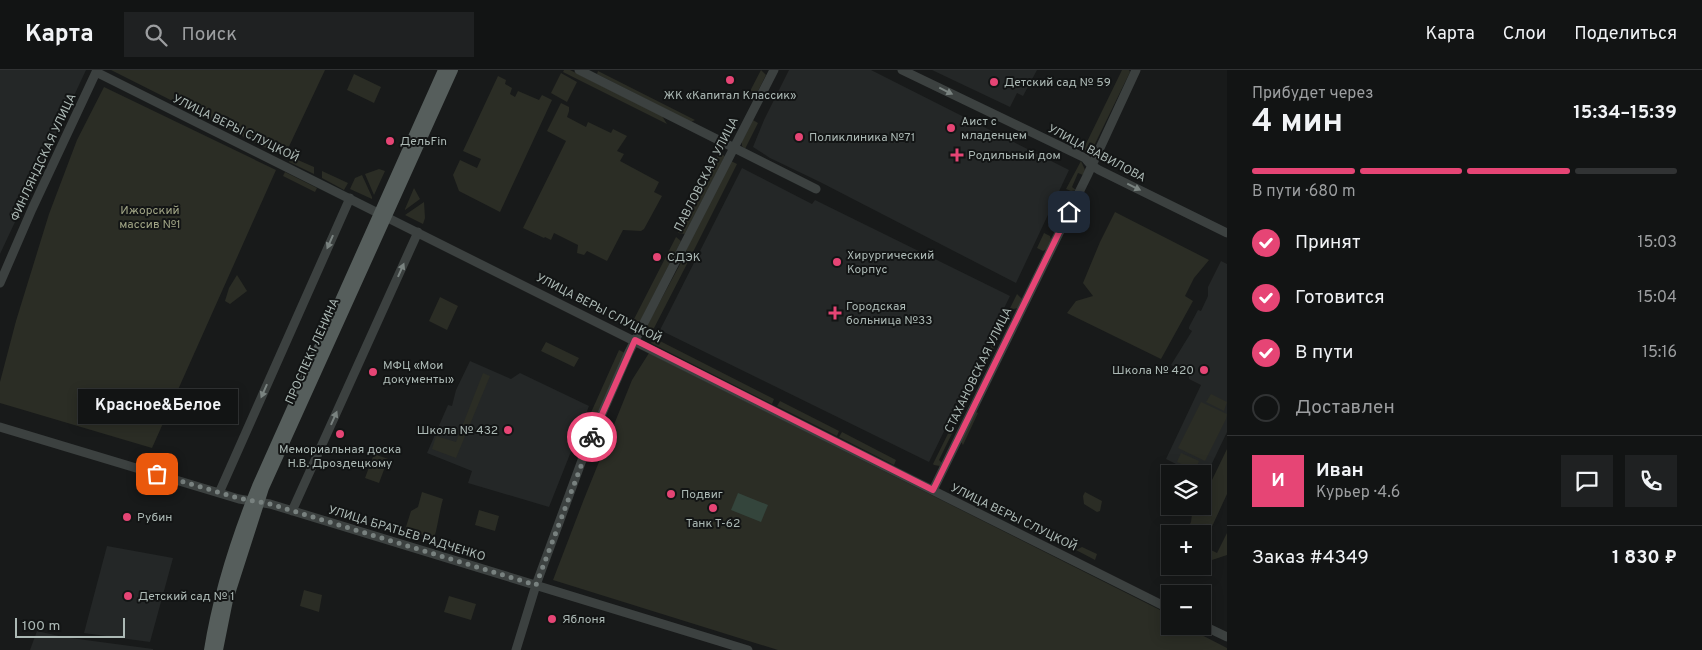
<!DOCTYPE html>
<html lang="ru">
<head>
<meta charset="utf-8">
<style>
  body { margin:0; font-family:Overpass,sans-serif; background:#1f2122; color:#f1f3f6; height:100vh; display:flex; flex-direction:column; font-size:19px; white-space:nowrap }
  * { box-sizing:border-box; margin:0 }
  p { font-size:16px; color:#9c9ea0 }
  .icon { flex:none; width:28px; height:28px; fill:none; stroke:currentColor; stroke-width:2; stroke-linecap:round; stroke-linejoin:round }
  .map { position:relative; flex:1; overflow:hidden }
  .sheet { display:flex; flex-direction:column; background:#121414; width:475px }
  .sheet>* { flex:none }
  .fabs { position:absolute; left:1161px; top:395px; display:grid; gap:10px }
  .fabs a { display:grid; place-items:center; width:50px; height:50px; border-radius:0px; background:#121414; box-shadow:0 2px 12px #0003,0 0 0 1px #313334; font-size:25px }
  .scale { position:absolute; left:15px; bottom:12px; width:110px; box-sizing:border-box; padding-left:5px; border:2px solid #acb9b5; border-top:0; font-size:14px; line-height:18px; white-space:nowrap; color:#acb9b5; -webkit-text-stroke:4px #131515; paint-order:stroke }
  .pin { position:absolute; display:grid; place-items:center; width:42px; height:42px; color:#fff; margin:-21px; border-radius:10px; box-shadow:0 2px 8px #0006 }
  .courier { position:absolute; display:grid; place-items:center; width:50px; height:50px; margin:-25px; border:4px solid #e64575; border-radius:50%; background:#fff; color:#222; box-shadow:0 1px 6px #0007 }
  .bubble { position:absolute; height:35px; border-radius:0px; background:#121414; box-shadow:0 2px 12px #0003,0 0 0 1px #313334; font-size:16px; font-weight:700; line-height:35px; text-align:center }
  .head em { font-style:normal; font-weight:700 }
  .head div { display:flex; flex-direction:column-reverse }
  .head { display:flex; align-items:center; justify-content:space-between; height:85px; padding:0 25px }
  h1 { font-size:32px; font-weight:700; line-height:38px }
  .bar { display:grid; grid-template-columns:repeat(4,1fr); gap:8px 5px; align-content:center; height:60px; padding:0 25px }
  .bar i { height:6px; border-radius:4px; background:#313334 }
  .bar .active { background:#e64575 }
  .bar p { grid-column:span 4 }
  .line { display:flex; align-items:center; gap:12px; padding:0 25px; border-top:1px solid #313334 }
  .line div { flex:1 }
  .round { display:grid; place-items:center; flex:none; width:52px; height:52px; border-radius:0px; background:#1f2122 }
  ol { padding:0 25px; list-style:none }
  li { display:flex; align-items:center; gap:15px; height:55px }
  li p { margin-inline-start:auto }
  li .icon { padding:5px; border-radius:50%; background:#e64575; color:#fff; stroke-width:4 }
  li:last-child { color:#9c9ea0 }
  li i { width:28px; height:28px; border:2px solid #313334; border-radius:50% }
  header { display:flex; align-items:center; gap:30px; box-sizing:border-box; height:70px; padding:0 25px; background:#121414; border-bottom:1px solid #313334 }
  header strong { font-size:24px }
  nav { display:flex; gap:28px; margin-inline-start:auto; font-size:18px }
  .search { width:350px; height:45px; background:#1f2122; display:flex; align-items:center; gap:12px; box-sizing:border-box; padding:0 18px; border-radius:0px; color:#9c9ea0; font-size:19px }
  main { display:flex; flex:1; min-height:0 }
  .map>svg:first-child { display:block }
</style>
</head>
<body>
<header>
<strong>Карта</strong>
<div class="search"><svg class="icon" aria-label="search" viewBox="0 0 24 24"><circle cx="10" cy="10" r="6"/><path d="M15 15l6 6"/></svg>Поиск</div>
<nav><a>Карта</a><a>Слои</a><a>Поделиться</a></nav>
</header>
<main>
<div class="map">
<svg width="1227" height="580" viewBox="0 0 1227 580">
  <rect width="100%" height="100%" fill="#181a1a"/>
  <path fill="#242727" d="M0,0H86L0,184Z
    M789,0H871L1069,100L1016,213L820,112L770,88L753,77L764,50Z
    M932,0H1037L1023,26L1017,23L1010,37Z
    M742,98L812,134L815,130L1010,226L929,392L660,260Z
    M1221,191L1227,194V362L1205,408L1203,407L1202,404H1196L1166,389L1201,315L1189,309V304L1171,295L1192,261L1189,259V257L1198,240L1201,241L1208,226V217Z
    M470,291L511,309L520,303L589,336L549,437L468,413L472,401L427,383L448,335L452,336L456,320Z
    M107,476L173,488L150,572L84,563Z
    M37,561L63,567L153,579V580H30Z"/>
  <path fill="#2b2d25" d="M111,0H325L284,87Z
    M564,0H570L662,46L667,54L563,2Z
    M761,0L766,5L754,29L748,25Z
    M1122,0H1129L1130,2L1091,82L1083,80Z
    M598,1L695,50L691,52L597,4Z
    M561,3L577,12L567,32L551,23Z
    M354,4L381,17L374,33L347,20Z
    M498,6L506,10L505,14L512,18L510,24L515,27L518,21L539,30L542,25L552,30L500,142L459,121L453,105L460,90L477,98L481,89L463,81Z
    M104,17L276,100L152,378L0,333V312L16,251L49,144L77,70Z
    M561,33L569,37V41L567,47L586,57L588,52L611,63L613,59L627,66L617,81L624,84L620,91L659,112L654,122L662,126L644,159L641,161L623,160L607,191L587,181L584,185L577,183L578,175L554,163L551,170L545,167L544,168L523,158L566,71L547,61Z
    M753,50L758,53L745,79L742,76V71Z
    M719,83L725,86L685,164L678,163Z
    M291,87L314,97V104L289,92Z
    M731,91L737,94L691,186L688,184L686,180Z
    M1081,91L1085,100L1083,105L1078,103L1072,117L1076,120L1071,121L1066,119Z
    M379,99L385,101L374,125L365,104Z
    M322,101L348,113L344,120L322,108Z
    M285,102L317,118L315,122L283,106Z
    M362,105L372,127V129L350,119L355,108Z
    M414,118L420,129L405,140V139Z
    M1063,124L1069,127L1071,131H1066L1055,154L1058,157L1053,159L1048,156Z
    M424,132L425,148L423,154L405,145Z
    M1115,142L1209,190L1194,208L1185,226L1193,231L1161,289L1067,243L1076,231L1093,226L1083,213L1100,172Z
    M1044,163L1050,166L1051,170L1047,179L1043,181L1037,178Z
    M676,167L681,171L638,256L632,253Z
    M684,187L690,188L652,262L645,259Z
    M237,205L247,221L230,234L225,231L229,218Z
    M1017,224L1022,229L1018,238L1013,239L939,390L942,393L940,396L934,395L933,394Z
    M440,227L458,236L447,260L429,251Z
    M654,268L774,329L772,334L651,273Z
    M546,272L579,288L574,297L541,281Z
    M619,280L625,283L596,346L593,348L589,347Z
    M649,283L1170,545V556H1184L1227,578V580H778L553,510L584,429L632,310Z
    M483,303L490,306L456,388L432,379L436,366L456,372Z
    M1211,324L1227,332L1224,341L1206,332Z
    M780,331L839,361L837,366L777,336Z
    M1201,332L1227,344L1226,349L1205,391L1178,378Z
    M976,342L978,343L963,375L961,372Z
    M842,362L896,390L894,395L839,367Z
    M1227,379V424L1203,476L1202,464H1185L1191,452L1193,436H1202L1203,411L1208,412L1212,410Z
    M1181,383L1199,391L1195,400L1177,392Z
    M374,384L388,389L379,413L365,408Z
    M422,422L443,429C439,443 438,455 434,469L405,460L411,441L418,437Z
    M1085,422L1102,431L1100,441L1097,442L1084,434L1083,426Z
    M479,440L499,446L495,461L475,455Z
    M1040,456L1054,463L1051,468L1032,460L1038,459Z
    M1227,463V485L1203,493V476L1217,483Z
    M1082,477L1097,484L1095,490L1076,480Z
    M304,520L322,525L319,542L300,536Z
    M449,526L476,534L471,550L444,542Z"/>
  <path fill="#34453c" d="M738,423L768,435L761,452L731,440Z"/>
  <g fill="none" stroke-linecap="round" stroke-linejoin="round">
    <path stroke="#3c4140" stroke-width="9" d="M579,0L816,119
      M902,0L1085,88L1091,95L1099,100L1227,163
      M96,2L1170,539
      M0,213L32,139L97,0
      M0,357L239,429L270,434L748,580
      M933,420L1087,106L1136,0
      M219,423L350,128
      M292,441L418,162
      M1202,555L1227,567
      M516,580L536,515L567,431L585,382L629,282L774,0"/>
    <path stroke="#565e5c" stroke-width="10" d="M209,580C218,524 236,468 257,416L443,0
      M218,580L228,530L264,418L453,0"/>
  </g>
  <defs><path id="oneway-solid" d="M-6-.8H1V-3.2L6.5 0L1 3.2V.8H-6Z" transform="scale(1.25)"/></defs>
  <g fill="#7a8380">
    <use href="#oneway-solid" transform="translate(946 21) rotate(26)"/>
    <use href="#oneway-solid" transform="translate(1134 117) rotate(26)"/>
    <use href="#oneway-solid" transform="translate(330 172) rotate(114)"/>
    <use href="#oneway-solid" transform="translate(401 200) rotate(-66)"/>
    <use href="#oneway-solid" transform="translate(264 321) rotate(114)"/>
    <use href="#oneway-solid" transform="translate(334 348) rotate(-66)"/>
  </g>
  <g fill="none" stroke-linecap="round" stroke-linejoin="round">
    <path stroke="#78817f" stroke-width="5" stroke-dasharray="0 9" d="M157,404L238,428L270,434L536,515L592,367"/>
    <path stroke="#e64575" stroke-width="6" d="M592,367L635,270L933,420L1069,142"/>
  </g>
  <g fill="#e64575" stroke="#131515" stroke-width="2">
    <circle cx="730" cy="10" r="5"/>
    <circle cx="994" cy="12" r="5"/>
    <circle cx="951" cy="58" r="5"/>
    <circle cx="799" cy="67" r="5"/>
    <circle cx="390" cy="71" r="5"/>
    <path d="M954.5 77.5h5v5h5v5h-5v5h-5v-5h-5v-5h5z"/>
    <circle cx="657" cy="187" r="5"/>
    <circle cx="837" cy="192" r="5"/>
    <path d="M832.5 235.5h5v5h5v5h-5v5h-5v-5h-5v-5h5z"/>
    <circle cx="1204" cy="300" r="5"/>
    <circle cx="373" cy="302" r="5"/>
    <circle cx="508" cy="360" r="5"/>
    <circle cx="340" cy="364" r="5"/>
    <circle cx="671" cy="424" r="5"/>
    <circle cx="713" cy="438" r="5"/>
    <circle cx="127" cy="447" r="5"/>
    <circle cx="128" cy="526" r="5"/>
    <circle cx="552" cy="549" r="5"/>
  </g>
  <g text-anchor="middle" stroke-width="4" stroke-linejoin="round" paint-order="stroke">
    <g font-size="12" fill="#acb9b5" stroke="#131515" text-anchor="start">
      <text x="1004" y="16">Детский сад № 59</text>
      <text x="730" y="29" text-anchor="middle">ЖК «Капитал Классик»</text>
      <text x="961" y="55">Аист с<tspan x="961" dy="14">младенцем</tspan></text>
      <text x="809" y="71">Поликлиника №71</text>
      <text x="400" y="75">ДельFin</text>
      <text x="968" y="89">Родильный дом</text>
      <text x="847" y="189">Хирургический<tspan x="847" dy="14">Корпус</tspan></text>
      <text x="667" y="191">СДЭК</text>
      <text x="846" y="240">Городская<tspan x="846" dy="14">больница №33</tspan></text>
      <text x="383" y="299">МФЦ «Мои<tspan x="383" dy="14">документы»</tspan></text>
      <text x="1194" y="304" text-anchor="end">Школа № 420</text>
      <text x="498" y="364" text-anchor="end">Школа № 432</text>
      <text x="340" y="383" text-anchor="middle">Мемориальная доска<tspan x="340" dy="14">Н.В. Дроздецкому</tspan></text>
      <text x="681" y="428">Подвиг</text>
      <text x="137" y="451">Рубин</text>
      <text x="713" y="457" text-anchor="middle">Танк Т-62</text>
      <text x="138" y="530">Детский сад № 1</text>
      <text x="562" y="553">Яблоня</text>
    </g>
    <g font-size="12" fill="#acb9b5" stroke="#131515">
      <text transform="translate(236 58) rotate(26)" y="4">УЛИЦА ВЕРЫ СЛУЦКОЙ</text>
      <text transform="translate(1097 83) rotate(28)" y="4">УЛИЦА ВАВИЛОВА</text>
      <text transform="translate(43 87) rotate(-65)" y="4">ФИНЛЯНДСКАЯ УЛИЦА</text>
      <text transform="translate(706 104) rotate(-63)" y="4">ПАВЛОВСКАЯ УЛИЦА</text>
      <text transform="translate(599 238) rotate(27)" y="4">УЛИЦА ВЕРЫ СЛУЦКОЙ</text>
      <text transform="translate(312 281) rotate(-66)" y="4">ПРОСПЕКТ ЛЕНИНА</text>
      <text transform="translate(978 300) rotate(-64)" y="4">СТАХАНОВСКАЯ УЛИЦА</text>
      <text transform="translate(1014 447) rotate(26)" y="4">УЛИЦА ВЕРЫ СЛУЦКОЙ</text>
      <text transform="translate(407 463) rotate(17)" y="4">УЛИЦА БРАТЬЕВ РАДЧЕНКО</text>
    </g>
    <g font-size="12" fill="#9fa384" stroke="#131515">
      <text x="150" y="144">Ижорский<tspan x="150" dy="14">массив №1</tspan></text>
    </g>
  </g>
</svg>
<div class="fabs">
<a><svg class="icon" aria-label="layers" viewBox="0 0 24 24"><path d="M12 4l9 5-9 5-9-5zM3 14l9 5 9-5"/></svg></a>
<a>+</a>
<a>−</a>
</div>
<div class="scale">100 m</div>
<div class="pin" style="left:157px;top:404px;background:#ea580c"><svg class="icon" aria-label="bag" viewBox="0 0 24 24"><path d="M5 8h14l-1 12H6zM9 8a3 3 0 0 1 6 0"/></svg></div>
<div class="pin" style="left:1069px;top:142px;background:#1f2937"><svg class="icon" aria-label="home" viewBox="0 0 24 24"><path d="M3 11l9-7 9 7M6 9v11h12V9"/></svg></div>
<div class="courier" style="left:592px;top:367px"><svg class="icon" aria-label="bike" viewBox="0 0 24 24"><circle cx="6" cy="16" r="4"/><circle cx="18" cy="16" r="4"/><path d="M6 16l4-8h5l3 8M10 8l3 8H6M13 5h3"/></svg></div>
<div class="bubble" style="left:78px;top:319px;width:160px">Красное&amp;Белое</div>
</div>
<section class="sheet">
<div class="head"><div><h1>4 мин</h1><p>Прибудет через</p></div><em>15:34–15:39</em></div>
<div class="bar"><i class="active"></i><i class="active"></i><i class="active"></i><i></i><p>В пути · 680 m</p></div>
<ol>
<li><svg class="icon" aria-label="check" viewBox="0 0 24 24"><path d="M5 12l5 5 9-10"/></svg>Принят<p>15:03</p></li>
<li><svg class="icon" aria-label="check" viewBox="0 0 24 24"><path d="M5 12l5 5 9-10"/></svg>Готовится<p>15:04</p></li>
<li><svg class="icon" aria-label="check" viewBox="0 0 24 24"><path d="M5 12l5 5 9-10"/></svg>В пути<p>15:16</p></li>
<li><i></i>Доставлен</li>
</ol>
<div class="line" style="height:90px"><b class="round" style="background:#e64575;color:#fff">И</b><div><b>Иван</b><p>Курьер · 4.6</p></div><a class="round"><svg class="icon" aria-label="chat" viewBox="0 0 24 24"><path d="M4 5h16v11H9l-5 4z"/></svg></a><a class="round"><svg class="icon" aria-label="phone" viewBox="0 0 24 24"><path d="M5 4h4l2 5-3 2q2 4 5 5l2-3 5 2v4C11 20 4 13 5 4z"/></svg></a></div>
<div class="line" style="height:65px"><div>Заказ #4349</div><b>1 830 ₽</b></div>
</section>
</main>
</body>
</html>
